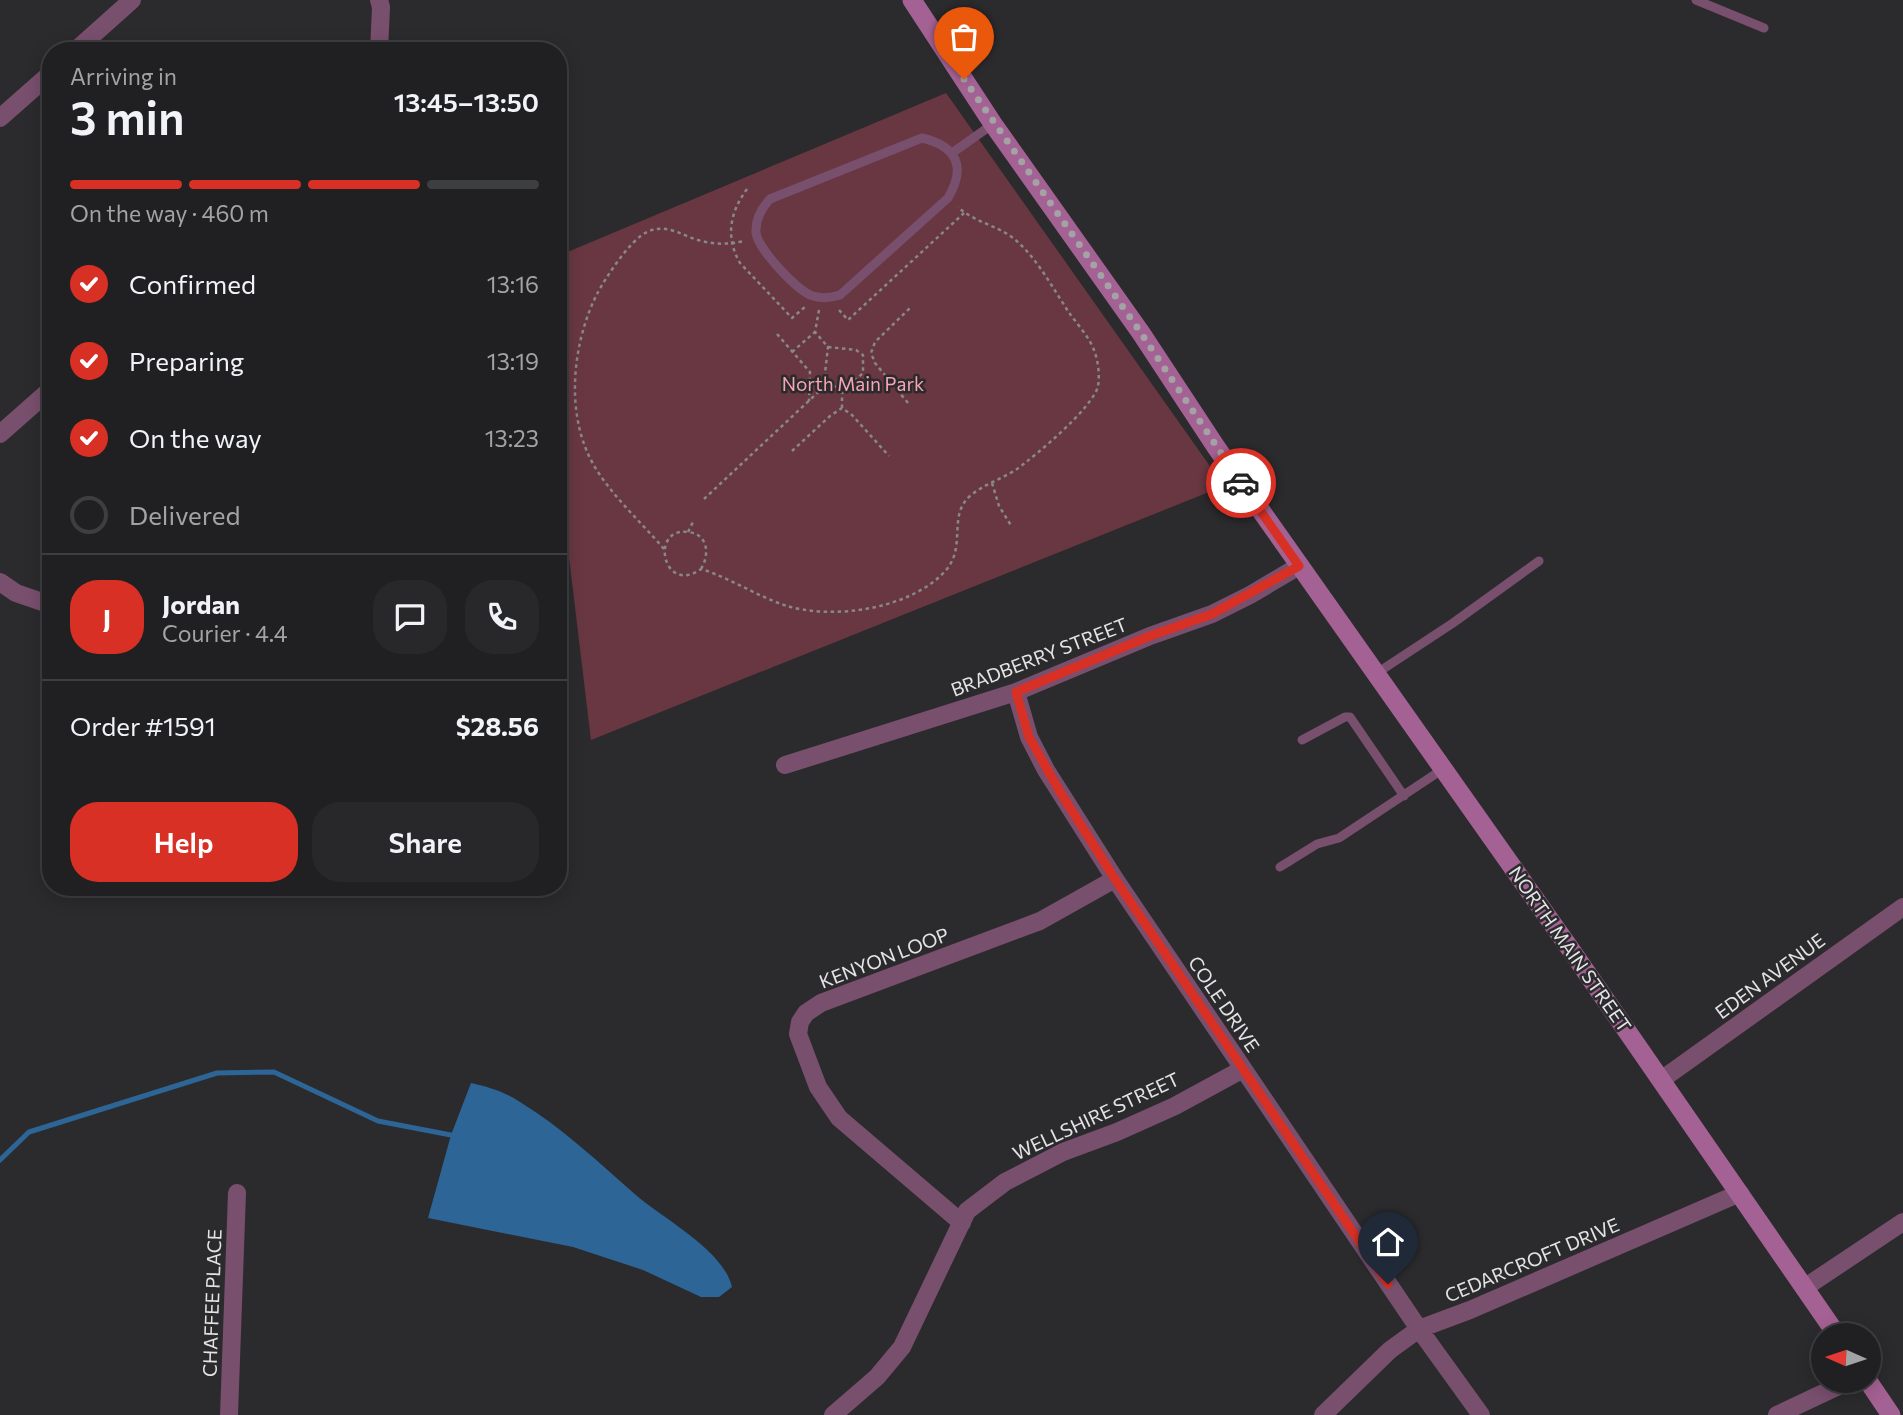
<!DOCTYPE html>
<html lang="en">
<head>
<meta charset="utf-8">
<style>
  body { margin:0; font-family:Commissioner,sans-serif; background:#28282a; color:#f1f3f6; height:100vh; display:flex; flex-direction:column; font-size:26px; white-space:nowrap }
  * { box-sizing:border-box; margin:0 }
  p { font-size:23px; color:#a2a3a5 }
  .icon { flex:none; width:38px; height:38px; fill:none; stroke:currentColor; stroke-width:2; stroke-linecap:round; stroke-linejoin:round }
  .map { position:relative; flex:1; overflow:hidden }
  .drawer { position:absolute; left:42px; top:42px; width:525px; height:854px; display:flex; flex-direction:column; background:#202022; border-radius:28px; box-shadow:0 4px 18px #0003,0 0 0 2px #3d3e40 }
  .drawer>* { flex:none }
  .needle { width:46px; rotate:273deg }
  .tools { position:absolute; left:1811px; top:1323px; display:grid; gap:14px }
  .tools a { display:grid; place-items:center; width:70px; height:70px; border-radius:50%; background:#202022; box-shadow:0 4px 18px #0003,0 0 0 2px #3d3e40; font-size:35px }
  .pin { position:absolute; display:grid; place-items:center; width:60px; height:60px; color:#fff; margin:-72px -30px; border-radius:50% 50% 50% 0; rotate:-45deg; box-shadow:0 0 7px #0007 }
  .pin .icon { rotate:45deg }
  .courier { position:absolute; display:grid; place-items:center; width:70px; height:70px; margin:-35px; border:5px solid #d93025; border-radius:50%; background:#fff; color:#222; box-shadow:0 2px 9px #0007 }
  .head em { font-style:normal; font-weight:600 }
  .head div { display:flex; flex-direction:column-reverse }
  .head { display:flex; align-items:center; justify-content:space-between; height:119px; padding:0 28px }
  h1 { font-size:46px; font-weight:600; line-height:52px }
  .bar { display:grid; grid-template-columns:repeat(4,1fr); gap:10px 7px; align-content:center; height:84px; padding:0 28px }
  .bar i { height:9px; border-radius:5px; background:#3d3e40 }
  .bar .selected { background:#d93025 }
  .bar p { grid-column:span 4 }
  .line { display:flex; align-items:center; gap:18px; padding:0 28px; border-top:2px solid #3d3e40 }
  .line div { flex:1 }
  .round { display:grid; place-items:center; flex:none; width:74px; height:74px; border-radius:28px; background:#28282a }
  ol { padding:0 28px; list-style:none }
  li { display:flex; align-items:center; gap:21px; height:77px }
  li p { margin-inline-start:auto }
  li .icon { padding:7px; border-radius:50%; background:#d93025; color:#fff; stroke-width:4 }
  li:last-child { color:#a2a3a5 }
  li i { width:38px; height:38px; border:4px solid #3d3e40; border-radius:50% }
  .button { display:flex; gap:14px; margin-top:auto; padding:14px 28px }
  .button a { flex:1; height:80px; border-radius:28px; background:#d93025; color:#fff; font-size:28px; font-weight:600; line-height:80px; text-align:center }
  .button a+a { background:#28282a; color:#f1f3f6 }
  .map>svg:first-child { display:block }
</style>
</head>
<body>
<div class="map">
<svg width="1903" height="1415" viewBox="0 0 1903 1415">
  <rect width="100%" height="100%" fill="#2b2a2d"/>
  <path fill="#693742" d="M946,93L1224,486L591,740L558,466V256Z"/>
  <path fill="#2c6596" d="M471,1083C489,1087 505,1092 520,1102C563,1128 599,1163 637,1196C664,1219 724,1251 732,1287L719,1297H701L643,1270L573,1247L428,1218L451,1135Z"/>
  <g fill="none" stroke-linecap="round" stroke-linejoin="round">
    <path stroke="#2c6596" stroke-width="5" d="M0,1160L29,1132L217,1073L274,1072L378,1121L456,1136"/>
    <path stroke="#888789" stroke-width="2.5" stroke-dasharray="3.5 3.5" stroke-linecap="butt" d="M747,189C730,212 725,237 740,263L792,318L805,307
      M819,310L815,332L828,347
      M839,310L848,320L964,213
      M777,334L810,372L809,401
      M828,347L856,350L863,355V373L842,392L829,382L825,373Z
      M792,352L815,332
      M908,403L875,363L871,353L875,342L911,307
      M842,408V392
      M792,451L830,416L842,408L852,415L889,456
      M992,483L999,506L1012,527
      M704,499L829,382
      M688,532L693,522
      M664,549C642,523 617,501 598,472C564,421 571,346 597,294C606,277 630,240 647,232C667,222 683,237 702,241C717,245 730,244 745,241
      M701,569C710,554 708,534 688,532C649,527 663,596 701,569C730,578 755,595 784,605C832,621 913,609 947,569C966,545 948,515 970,496C984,484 1002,479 1017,469C1035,456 1093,408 1098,386C1100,375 1098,360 1094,350C1089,337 1078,325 1070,314C1053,289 1037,257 1013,238C996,225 974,222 958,207"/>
    <path stroke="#794f6e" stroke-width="9" d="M1696,0L1764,28
      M922,138C956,146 967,166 948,198L840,295C831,298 823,299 813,296C798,292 758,249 756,233C755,220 761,209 770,199Z
      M952,153L993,124
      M1377,673L1453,623L1539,561
      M1302,740L1345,717H1350L1404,796
      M1280,867L1317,844L1339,838L1443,769"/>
    <path stroke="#794f6e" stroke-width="18" d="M75,51L132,0
      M379,51L381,7L379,0
      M0,118L51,73
      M0,434L51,389
      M0,582L16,593L51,605
      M1016,692L1029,737L1046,770L1115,879L1419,1329L1481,1415
      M785,765L1016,692L1150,636L1212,614L1250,595L1299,566
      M1661,1080L1903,907
      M962,1223L839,1118L818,1087L798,1034L800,1022L806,1013L821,1003L1040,921L1115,879
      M1804,1288L1903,1222
      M229,1415L237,1193
      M833,1415L877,1377L902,1347L967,1211L1005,1182L1063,1152L1117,1132L1175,1106L1243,1069
      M1323,1415L1390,1350L1419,1329L1470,1310L1740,1193
      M1777,1415L1849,1381"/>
    <path stroke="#a46193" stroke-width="19" d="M912,0L993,124L1141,333L1216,447L1571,950L1837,1335
      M1868,1381L1891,1415"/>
  </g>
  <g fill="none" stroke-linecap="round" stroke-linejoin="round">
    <path stroke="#a3a2a5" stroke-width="7" stroke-dasharray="0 12.6" d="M964,79L1141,333L1241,483"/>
    <path stroke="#d93025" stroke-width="9" d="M1241,483L1299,566L1212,614L1150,636L1016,692L1029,737L1060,792L1115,879L1388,1284"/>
  </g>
  <g text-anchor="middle" stroke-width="5" stroke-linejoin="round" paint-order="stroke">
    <g font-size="19" fill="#f9a4b5" stroke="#2b2a2d">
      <text x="853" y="391">North Main Park</text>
    </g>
    <g font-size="19" fill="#e4e3e5" stroke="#2b2a2d">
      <text transform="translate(1039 657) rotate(-21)" y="7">BRADBERRY STREET</text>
      <text transform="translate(1570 949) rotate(55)" y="7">NORTH MAIN STREET</text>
      <text transform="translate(884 958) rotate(-21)" y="7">KENYON LOOP</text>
      <text transform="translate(1770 976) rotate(-36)" y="7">EDEN AVENUE</text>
      <text transform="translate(1224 1004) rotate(56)" y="7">COLE DRIVE</text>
      <text transform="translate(1096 1116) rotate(-25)" y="7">WELLSHIRE STREET</text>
      <text transform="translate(1532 1260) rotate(-23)" y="7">CEDARCROFT DRIVE</text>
      <text transform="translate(212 1303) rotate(-88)" y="7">CHAFFEE PLACE</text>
    </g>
  </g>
</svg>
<div class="tools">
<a><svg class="needle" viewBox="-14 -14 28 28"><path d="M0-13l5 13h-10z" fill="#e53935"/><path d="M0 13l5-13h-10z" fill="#a2a3a5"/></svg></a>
</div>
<div class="pin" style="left:964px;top:79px;background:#ea580c"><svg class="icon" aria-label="bag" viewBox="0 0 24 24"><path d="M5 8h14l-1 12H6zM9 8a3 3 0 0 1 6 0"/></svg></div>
<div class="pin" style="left:1388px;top:1284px;background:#1f2937"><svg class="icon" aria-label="home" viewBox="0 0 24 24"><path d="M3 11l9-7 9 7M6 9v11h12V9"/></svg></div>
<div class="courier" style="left:1241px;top:483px"><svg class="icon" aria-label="car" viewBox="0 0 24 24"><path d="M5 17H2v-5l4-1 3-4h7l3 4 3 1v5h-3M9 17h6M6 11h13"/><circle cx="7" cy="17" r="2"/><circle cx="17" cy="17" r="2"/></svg></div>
<section class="drawer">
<div class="head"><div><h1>3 min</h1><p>Arriving in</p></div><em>13:45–13:50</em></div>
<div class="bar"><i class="selected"></i><i class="selected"></i><i class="selected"></i><i></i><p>On the way · 460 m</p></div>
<ol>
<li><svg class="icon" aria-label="check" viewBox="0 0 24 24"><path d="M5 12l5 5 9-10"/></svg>Confirmed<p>13:16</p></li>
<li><svg class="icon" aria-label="check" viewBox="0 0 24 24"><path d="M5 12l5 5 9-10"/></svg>Preparing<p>13:19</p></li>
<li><svg class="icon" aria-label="check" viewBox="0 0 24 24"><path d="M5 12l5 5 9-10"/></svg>On the way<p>13:23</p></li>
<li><i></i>Delivered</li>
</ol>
<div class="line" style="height:126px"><b class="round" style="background:#d93025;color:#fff">J</b><div><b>Jordan</b><p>Courier · 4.4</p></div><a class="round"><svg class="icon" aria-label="chat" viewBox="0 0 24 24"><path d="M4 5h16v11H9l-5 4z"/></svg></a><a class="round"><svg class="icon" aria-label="phone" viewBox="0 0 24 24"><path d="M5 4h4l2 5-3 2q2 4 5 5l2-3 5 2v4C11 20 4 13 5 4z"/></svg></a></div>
<div class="line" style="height:91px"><div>Order #1591</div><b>$28.56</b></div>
<div class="button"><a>Help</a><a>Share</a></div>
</section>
</div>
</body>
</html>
